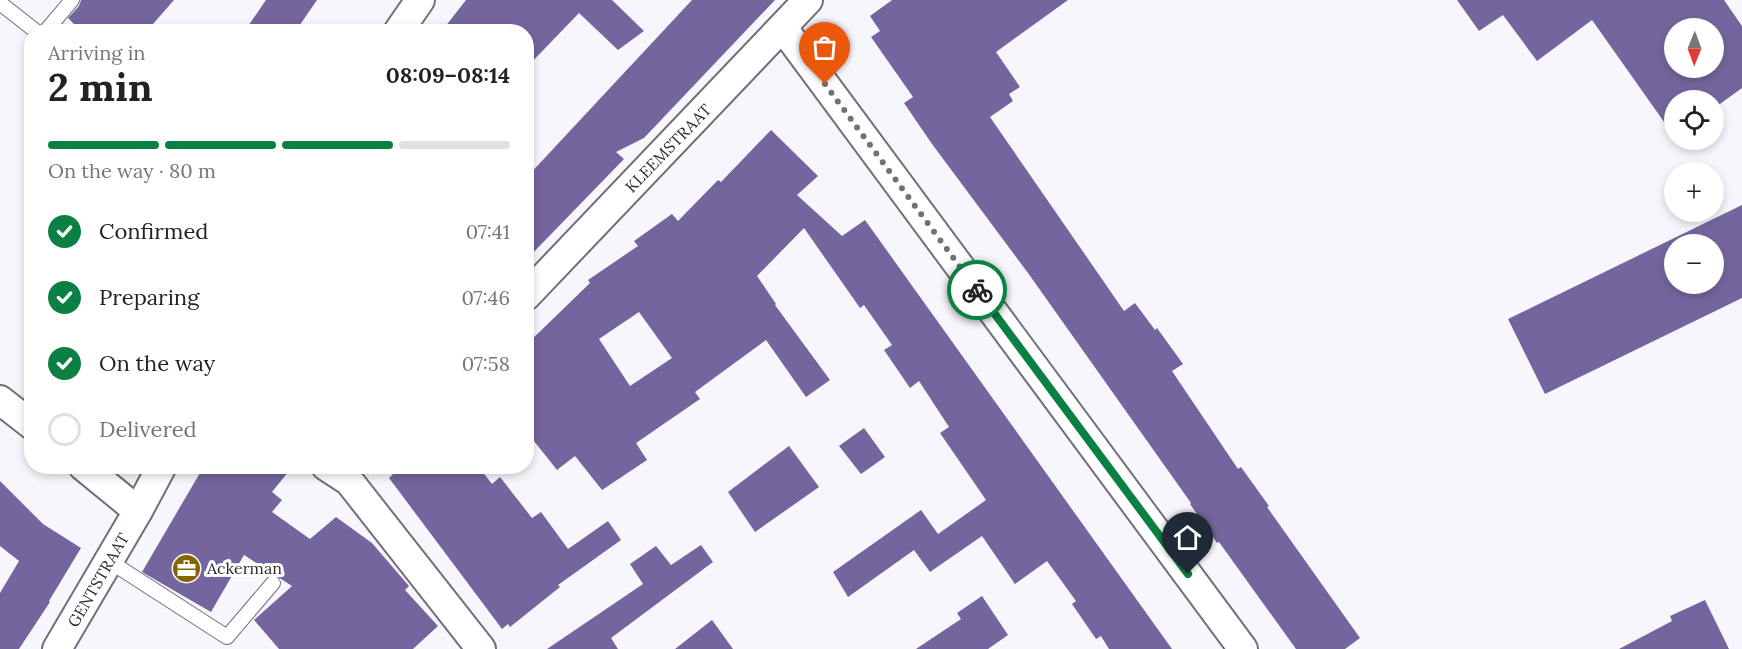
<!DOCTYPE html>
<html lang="en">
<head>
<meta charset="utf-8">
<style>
  body { margin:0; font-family:Lora,serif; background:#f6f6f6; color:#222; height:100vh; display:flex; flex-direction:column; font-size:22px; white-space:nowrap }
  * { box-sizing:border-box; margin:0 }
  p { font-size:20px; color:#767676 }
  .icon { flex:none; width:33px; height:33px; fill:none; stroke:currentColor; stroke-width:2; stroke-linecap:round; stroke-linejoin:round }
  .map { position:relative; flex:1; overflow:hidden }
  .sheet { position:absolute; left:24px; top:24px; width:510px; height:450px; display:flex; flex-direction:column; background:#fff; border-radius:24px; box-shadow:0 3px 9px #0003 }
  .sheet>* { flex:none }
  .needle { width:39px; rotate:181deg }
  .fabs { position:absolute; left:1664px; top:18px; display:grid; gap:12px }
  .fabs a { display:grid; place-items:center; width:60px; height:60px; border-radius:50%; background:#fff; box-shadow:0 3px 9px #0003; font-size:30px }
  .pin { position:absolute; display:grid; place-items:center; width:51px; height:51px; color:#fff; margin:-62px -26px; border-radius:50% 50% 50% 0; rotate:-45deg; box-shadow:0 0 6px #0007 }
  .pin .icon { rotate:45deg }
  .courier { position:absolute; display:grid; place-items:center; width:60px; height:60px; margin:-30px; border:4px solid #0b8043; border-radius:50%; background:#fff; color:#222; box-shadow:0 2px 8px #0007 }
  .summary em { font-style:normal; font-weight:700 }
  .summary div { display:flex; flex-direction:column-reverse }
  .summary { display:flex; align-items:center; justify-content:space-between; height:102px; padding:0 24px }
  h1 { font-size:39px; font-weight:700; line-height:45px }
  .bar { display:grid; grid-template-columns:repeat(4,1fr); gap:9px 6px; align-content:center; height:72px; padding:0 24px }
  .bar i { height:8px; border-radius:4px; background:#e0e0e0 }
  .bar .active { background:#0b8043 }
  .bar p { grid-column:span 4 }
  ol { padding:0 24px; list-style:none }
  li { display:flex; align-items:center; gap:18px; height:66px }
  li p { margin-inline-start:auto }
  li .icon { padding:6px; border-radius:50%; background:#0b8043; color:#fff; stroke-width:4 }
  li:last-child { color:#767676 }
  li i { width:33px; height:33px; border:3px solid #e0e0e0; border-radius:50% }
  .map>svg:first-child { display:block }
</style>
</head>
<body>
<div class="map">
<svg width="1742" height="649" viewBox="0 0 1742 649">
  <rect width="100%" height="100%" fill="#f8f6fd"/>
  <path fill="#75659e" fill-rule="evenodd" d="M81,0H174L146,32H82L68,18L79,6Z
    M266,0H317L295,32H244Z
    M466,0H612L644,31L618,50L579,13L526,68V32H441Z
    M692,0H775L644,138L616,152L624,159L526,260V178Z
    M892,0H1068L996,52L1020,87L1009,94L1013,101L990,117L1124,311L1135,303L1155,330L1157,328L1183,364L1172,371L1174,374L1238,469L1241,467L1269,506L1267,507L1360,638L1345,649H1296L1219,542L1217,543L1190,504L1191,503L1028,273L932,144L904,103L913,97L871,37L880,31L870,16Z
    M1457,0H1724L1742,26V88L1713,109V100H1674V136L1592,20L1537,61L1503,15L1479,31ZM1674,28H1713V68H1674Z
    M771,130L818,176L797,195L842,236L865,220L1172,649H1109L1101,636L1096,639L1072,604L1076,601L1047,561L1015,584L982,536L930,572L914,550L848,597L833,572L921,510L938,534L986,500L940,433L949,427L919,381L910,388L884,350L892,345L864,305L860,308L804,228L757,276L776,304L775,305L830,380L806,397L766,340L695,392L700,399L636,443L647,460L602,490L575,456L557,470L526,431V345L590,283L588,280L638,246L634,241L672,214L678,221L718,180L721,182ZM639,312L672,358L630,386L599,339Z
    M1742,205V298L1545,394L1508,319ZM1674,244H1713V284H1674Z
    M864,428L885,457L861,474L839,446Z
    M789,446L819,487L755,532L728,492Z
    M204,466H293L272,492L282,500L272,512L310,539L336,517L372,543L409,586L405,590L438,626L413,649H279L254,620L292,586L244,555L211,612L142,572Z
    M401,466H478L492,484L500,477L532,518L541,512L568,549L608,521L621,540L558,585L560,587L510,627L508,624L502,629L389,478Z
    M0,481L43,524L81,548L49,601L50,602L19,649H0V593L19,561L0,546Z
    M701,545L713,562L611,638L618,649H547L643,584L630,564L656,546L671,565Z
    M982,596L1008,635L988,649H916L961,619L957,613Z
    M1705,600L1729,649H1619L1672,621L1670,616Z
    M712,620L733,649H675Z"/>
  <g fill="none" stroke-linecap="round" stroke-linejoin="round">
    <defs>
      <path id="lane" d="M0,3L37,32
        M45,32L72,0
        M109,561L227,637L273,583"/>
      <path id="street" d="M783,28L1243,649
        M398,32L420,0
        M526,296L808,0
        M0,400L32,425
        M83,466L138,511
        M326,466L349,481L481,649
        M57,649L138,511L162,466"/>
    </defs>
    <use href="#lane" stroke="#726e7c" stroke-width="16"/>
    <use href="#street" stroke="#726e7c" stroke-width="32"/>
    <use href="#lane" stroke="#fff" stroke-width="14"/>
    <use href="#street" stroke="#fff" stroke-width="28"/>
  </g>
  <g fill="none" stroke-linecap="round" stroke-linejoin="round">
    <path stroke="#737178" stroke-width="6" stroke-dasharray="0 10.8" d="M825,84L977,290"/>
    <path stroke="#0b8043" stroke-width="8" d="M977,290L1188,574"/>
  </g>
  <defs>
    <symbol id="office-disc" viewBox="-11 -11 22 22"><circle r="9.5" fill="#856500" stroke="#fff"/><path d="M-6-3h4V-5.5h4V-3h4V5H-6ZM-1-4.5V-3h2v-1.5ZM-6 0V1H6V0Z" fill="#fff"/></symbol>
  </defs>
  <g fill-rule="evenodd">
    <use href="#office-disc" x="170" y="552" width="33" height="33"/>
  </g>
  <g text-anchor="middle" stroke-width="6" stroke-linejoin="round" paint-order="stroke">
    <g font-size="16" fill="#2c2a30" stroke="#fff">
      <text transform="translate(668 148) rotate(-46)" y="6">KLEEMSTRAAT</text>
      <text transform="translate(98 580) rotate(-60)" y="6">GENTSTRAAT</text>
    </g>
    <g font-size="16" fill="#2c2a30" stroke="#fff" text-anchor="start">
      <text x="207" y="574">Ackerman</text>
    </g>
  </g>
</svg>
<div class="fabs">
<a><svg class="needle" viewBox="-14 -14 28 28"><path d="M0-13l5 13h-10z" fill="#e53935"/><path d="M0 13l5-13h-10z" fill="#767676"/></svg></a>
<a><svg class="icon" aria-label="locate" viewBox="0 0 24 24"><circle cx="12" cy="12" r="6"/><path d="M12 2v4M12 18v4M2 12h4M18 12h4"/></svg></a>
<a>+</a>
<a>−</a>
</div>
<div class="pin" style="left:825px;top:84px;background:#ea580c"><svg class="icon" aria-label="bag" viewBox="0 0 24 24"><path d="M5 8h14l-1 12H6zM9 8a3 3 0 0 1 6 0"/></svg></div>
<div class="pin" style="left:1188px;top:574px;background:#1f2937"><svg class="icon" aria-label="home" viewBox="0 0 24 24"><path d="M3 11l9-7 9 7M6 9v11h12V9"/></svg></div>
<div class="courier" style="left:977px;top:290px"><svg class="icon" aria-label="bike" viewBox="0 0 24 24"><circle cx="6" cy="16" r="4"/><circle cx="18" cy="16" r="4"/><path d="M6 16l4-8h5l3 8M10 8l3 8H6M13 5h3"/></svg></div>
<section class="sheet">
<div class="summary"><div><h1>2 min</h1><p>Arriving in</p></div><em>08:09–08:14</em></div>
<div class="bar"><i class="active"></i><i class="active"></i><i class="active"></i><i></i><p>On the way · 80 m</p></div>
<ol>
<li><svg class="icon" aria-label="check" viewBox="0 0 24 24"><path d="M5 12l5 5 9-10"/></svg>Confirmed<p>07:41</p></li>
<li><svg class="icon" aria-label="check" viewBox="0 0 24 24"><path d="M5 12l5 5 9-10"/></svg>Preparing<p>07:46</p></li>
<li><svg class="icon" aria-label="check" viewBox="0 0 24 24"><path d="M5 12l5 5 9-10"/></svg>On the way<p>07:58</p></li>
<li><i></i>Delivered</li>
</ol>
</section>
</div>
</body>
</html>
